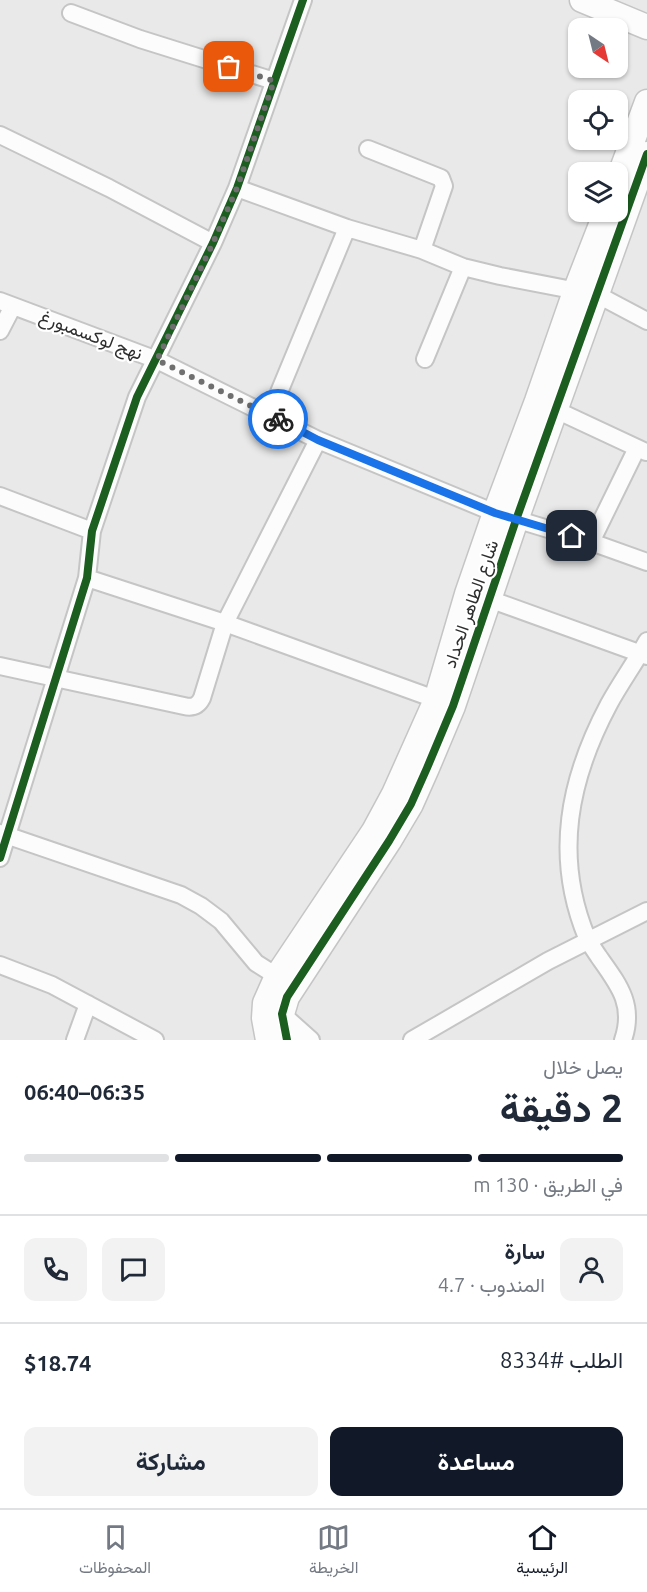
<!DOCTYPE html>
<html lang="ar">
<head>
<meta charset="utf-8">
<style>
  body { margin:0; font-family:Ubuntu,Vazirmatn,sans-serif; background:#f2f2f3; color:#1f2937; direction:rtl; height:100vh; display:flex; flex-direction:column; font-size:22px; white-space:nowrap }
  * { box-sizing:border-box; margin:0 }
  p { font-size:20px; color:#747a83 }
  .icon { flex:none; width:33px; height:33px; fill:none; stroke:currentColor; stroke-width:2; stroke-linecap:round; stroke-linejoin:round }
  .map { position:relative; height:1040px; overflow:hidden; direction:ltr }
  .drawer { display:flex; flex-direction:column; background:#fff; flex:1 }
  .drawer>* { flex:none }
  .needle { width:39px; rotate:145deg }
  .buttons { position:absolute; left:568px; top:18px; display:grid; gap:12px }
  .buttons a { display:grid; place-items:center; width:60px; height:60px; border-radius:12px; background:#fff; box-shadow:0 2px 4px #0004; font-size:30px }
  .pin { position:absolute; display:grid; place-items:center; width:51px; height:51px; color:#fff; margin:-26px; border-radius:12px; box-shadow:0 3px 9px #0006 }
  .courier { position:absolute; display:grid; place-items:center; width:60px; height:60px; margin:-30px; border:4px solid #1a73e8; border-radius:50%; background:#fff; color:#222; box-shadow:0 2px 8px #0007 }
  .summary em { font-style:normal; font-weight:700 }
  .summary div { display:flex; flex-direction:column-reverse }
  .summary { display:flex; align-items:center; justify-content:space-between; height:102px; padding:0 24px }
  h1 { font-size:39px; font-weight:700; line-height:45px }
  .bar { display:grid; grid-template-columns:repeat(4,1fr); gap:9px 6px; align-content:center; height:72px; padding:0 24px }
  .bar i { height:8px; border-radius:4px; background:#e0e1e3 }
  .bar .active { background:#111827 }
  .bar p { grid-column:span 4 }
  .line { display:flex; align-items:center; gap:15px; padding:0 24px; border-top:2px solid #e0e1e3 }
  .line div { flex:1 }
  .round { display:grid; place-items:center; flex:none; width:63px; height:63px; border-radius:12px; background:#f2f2f3 }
  .primary-button { display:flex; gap:12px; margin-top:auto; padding:12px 24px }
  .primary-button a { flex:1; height:69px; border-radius:12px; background:#111827; color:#fff; font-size:24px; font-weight:700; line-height:69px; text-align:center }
  .primary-button a+a { background:#f2f2f3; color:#1f2937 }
  .tabs { display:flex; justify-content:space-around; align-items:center; height:84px; border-top:2px solid #e0e1e3; background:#fff; font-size:16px; color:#747a83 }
  .tabs a { display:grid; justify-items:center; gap:3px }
  .tabs .active { color:#111827 }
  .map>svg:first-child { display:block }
</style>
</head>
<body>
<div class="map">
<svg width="647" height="1040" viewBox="0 0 647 1040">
  <rect width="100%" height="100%" fill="#e9e9ea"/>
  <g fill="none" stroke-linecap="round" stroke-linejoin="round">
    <defs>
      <path id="street" d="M71,13L140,39L274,81
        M0,135L109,188L213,243
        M368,149L441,178L444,186L422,250
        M237,188L347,228L422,250L463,267L500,276L598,295L647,321
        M0,301L157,360L318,440L495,513L591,542L647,562
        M0,331L13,306
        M425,359L463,267
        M556,410L646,452
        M270,414L347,228
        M0,496L92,531
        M591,542L637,448
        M87,578L225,623L446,703
        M489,599L647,656
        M0,666L184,706C193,708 198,706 202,698L225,623L318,440
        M0,833L181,895L201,906L221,921L256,963L286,982
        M0,858L87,578L92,531L137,397L213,243L237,188L303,0
        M0,965L52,985L155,1040
        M282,1014L311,1040
        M75,1040L88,1004
        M412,1040L548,961L647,911
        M623,1040C635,1005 619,985 599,957C595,951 590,944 587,938C553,856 569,779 609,704C621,682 635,663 647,641"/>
      <path id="secondary" d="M582,0L647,27
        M618,180L647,102
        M268,1040L264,1018L265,1003L277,976L374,831L394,794L436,700L467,594L495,513L537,401L576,289L606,212
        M287,1040L282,1014L287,997L389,841L411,804L427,768L453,706L516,520L647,154"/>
    </defs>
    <use href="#street" stroke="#c5c5c6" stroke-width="20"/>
    <use href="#secondary" stroke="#c5c5c6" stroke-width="27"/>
    <use href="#street" stroke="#fcfcfc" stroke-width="16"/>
    <use href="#secondary" stroke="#fcfcfc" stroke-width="24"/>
    <defs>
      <path id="cycleway" d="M0,858L87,578L92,531L137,397L213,243L237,188L303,0
        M287,1040L282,1014L287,997L389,841L411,804L427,768L453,706L516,520L647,154"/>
    </defs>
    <use href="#cycleway" stroke="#fff" stroke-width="11"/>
    <use href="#cycleway" stroke="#1b5e20" stroke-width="8"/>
  </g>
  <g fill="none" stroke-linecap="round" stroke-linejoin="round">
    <path stroke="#6f6f70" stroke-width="6" stroke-dasharray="0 10.8" d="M229,67L274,81L237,188L213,243L157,360L278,419"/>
    <path stroke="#1a73e8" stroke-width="8" d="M278,419L318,440L495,513L572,536"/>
  </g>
  <g text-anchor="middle" stroke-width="4.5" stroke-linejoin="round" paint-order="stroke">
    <g font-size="18" fill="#2e2e2e" stroke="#fff">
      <text transform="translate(91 335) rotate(21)" y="6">نهج لوكسمبورغ</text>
      <text transform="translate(471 604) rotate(-71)" y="6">شارع الطاهر الحداد</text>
    </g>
  </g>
</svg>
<div class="buttons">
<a><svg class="needle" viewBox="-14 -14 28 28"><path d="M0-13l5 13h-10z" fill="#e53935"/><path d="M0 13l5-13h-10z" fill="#747a83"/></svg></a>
<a><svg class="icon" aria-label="locate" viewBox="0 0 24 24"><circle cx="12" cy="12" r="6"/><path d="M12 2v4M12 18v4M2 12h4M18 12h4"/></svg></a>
<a><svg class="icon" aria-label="layers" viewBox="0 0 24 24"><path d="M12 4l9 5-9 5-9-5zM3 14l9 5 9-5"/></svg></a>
</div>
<div class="pin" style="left:229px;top:67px;background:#ea580c"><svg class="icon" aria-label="bag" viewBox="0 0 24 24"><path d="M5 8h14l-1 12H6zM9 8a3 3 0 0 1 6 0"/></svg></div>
<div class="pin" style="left:572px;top:536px;background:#1f2937"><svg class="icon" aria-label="home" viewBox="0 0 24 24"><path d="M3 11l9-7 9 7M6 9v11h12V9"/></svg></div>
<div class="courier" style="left:278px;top:419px"><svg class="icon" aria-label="bike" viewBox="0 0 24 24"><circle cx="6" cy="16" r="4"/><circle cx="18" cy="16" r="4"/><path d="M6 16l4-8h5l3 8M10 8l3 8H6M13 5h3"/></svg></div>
</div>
<section class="drawer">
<div class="summary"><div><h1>2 دقيقة</h1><p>يصل خلال</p></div><em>06:35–06:40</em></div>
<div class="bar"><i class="active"></i><i class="active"></i><i class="active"></i><i></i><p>في الطريق · 130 m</p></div>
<div class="line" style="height:108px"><a class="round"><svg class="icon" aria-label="person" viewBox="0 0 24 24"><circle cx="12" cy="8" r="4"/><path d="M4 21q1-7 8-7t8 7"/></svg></a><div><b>سارة</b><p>المندوب · 4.7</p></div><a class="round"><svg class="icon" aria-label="chat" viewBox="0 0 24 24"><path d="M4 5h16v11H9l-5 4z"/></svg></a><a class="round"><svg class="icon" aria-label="phone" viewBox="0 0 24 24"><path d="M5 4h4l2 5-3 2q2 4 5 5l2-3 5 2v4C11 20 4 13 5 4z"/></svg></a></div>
<div class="line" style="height:78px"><div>الطلب #8334</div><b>$18.74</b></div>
<div class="primary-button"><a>مساعدة</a><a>مشاركة</a></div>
</section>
<nav class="tabs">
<a class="active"><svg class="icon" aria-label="home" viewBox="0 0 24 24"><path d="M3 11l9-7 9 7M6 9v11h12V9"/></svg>الرئيسية</a>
<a><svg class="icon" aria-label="map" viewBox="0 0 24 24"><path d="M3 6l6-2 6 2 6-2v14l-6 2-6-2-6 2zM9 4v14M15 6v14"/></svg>الخريطة</a>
<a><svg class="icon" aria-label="saved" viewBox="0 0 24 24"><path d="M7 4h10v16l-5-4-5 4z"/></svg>المحفوظات</a>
</nav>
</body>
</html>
